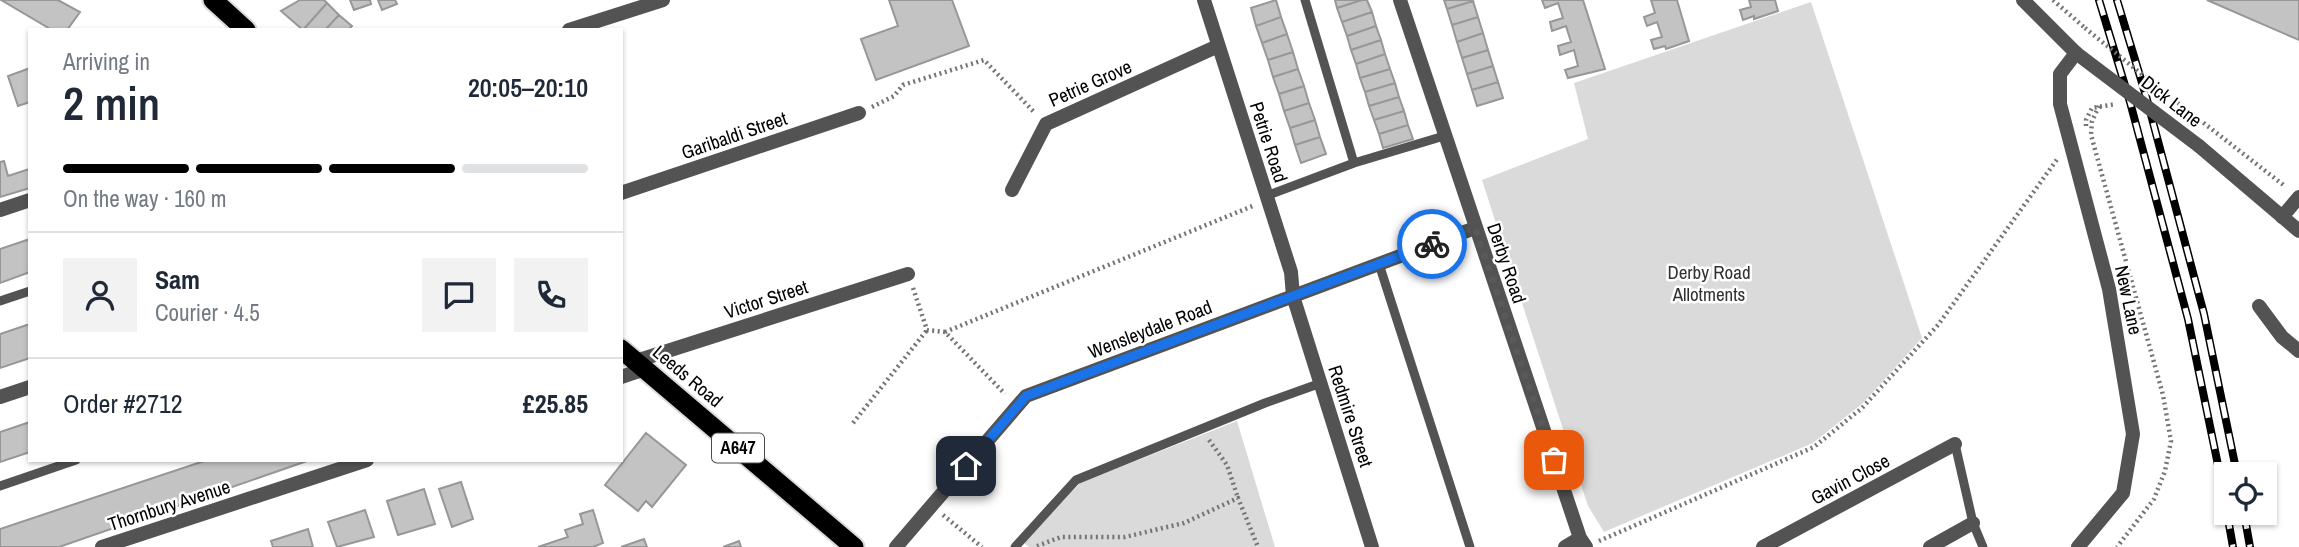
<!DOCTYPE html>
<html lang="en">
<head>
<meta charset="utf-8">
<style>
  body { margin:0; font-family:"Archivo Narrow",sans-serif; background:#f2f2f3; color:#1f2937; height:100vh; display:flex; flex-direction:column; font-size:26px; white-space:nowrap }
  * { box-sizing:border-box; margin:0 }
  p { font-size:23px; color:#747a83 }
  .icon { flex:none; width:38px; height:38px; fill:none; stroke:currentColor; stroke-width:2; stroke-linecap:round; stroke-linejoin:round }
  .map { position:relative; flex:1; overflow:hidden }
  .side { position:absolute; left:28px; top:28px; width:595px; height:434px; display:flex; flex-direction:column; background:#fff; border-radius:0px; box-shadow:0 2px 5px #0004 }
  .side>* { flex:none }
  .controls { position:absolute; left:2214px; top:462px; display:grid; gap:14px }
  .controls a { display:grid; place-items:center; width:63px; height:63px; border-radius:0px; background:#fff; box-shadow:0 2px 5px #0004; font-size:35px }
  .pin { position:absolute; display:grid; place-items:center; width:60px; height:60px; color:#fff; margin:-30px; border-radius:14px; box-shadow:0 4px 10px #0006 }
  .courier { position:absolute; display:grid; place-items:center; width:70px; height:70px; margin:-35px; border:5px solid #1a73e8; border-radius:50%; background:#fff; color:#222; box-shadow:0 2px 9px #0007 }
  .overview em { font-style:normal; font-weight:600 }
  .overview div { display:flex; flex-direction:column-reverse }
  .overview { display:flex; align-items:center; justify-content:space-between; height:119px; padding:0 35px }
  h1 { font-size:46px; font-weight:600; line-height:52px }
  .bar { display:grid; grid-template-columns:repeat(4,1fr); gap:10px 7px; align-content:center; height:84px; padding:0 35px }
  .bar i { height:9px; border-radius:5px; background:#e0e1e3 }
  .bar .selected { background:#000 }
  .bar p { grid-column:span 4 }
  .line { display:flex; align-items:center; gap:18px; padding:0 35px; border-top:2px solid #e0e1e3 }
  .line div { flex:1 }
  .round { display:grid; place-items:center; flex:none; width:74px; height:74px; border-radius:0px; background:#f2f2f3 }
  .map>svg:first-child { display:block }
</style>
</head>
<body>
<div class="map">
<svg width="2299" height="547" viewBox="0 0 2299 547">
  <rect width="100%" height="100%" fill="#fff"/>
  <path fill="#dadada" d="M1811,2L1922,338L1863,403L1813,443L1604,532L1588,506L1482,180L1588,139L1574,83Z
    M1237,421L1275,547H1029L1024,543L1080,483Z"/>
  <path fill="#c3c3c3" stroke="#979797" stroke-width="2" d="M1,0H58L80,12L67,30H52Z
    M300,0H324L327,3L303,30L281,11Z
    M350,0H370L371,4L354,10Z
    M378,0H395L397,4L382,10Z
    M889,0H952L969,46L876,80L861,39L898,26Z
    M1276,0L1281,17L1256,26L1251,8Z
    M1335,0H1362L1337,8Z
    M1362,0H1367L1372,12L1342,22L1337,8Z
    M1444,0H1472L1473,1L1447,9Z
    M1542,0H1583L1605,69L1568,78L1565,70L1578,66L1574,50L1560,55L1558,46L1571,42L1566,26L1552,31L1550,22L1563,18L1558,3L1545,8Z
    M1651,0H1677L1689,41L1666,49L1665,46L1654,49L1651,40L1662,37L1657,22L1647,26L1644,17L1655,13Z
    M1749,0H1775L1778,11L1754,19V16L1743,20L1740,10L1751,7Z
    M2207,0H2299V40Z
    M1473,1L1478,17L1452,25L1447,9Z
    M327,3L339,15L325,30H303Z
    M1372,12L1376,26L1347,36L1342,22Z
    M339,15L352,26L348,30H325Z
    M1281,17L1287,34L1262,43L1256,26Z
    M1478,17L1483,33L1457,42L1452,25Z
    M1376,26L1381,40L1351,50L1347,36Z
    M1483,33L1488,50L1462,58L1457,42Z
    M1287,34L1293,52L1268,60L1262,43Z
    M1381,40L1385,54L1356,64L1351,50Z
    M1488,50L1493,66L1467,74L1462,58Z
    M1293,52L1298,69L1273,77L1268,60Z
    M1385,54L1390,69L1360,78L1356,64Z
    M1493,66L1498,82L1472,90L1467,74Z
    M30,68V102L18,106L8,76Z
    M1298,69L1304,86L1279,94L1273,77Z
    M1390,69L1395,83L1365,92L1360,78Z
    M1498,82L1503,98L1477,106L1472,90Z
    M1395,83L1399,97L1369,106L1365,92Z
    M1304,86L1309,103L1284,111L1279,94Z
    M1399,97L1404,111L1374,120L1369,106Z
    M1309,103L1315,120L1290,128L1284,111Z
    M1404,111L1408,125L1379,134L1374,120Z
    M1315,120L1320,137L1295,145L1290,128Z
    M1408,125L1413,139L1383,148L1379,134Z
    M1320,137L1326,154L1301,163L1295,145Z
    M4,161L8,176L29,169L30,188L0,197V162Z
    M30,239V272L0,283V249Z
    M30,324V358L0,368V334Z
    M30,422V452L0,462V432Z
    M646,433L686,465L652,507L646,501L638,511L605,485Z
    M207,460H310L59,547H0V529Z
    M461,482L473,519L452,527L439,489Z
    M424,489L435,524L398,535L387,501Z
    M365,510L374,537L337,547L328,522Z
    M593,510L603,543L593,547H538L568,537L565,530L583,524L580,514Z
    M308,529L313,547H273L271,541Z
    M644,539L647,547H621Z
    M739,541L741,547H723Z"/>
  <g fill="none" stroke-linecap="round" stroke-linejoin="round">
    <defs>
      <path id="trunk" d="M213,0L246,30
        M621,349L854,547"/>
    </defs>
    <use href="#trunk" stroke="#dbdbdb" stroke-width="23"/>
    <path stroke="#757575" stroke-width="4.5" stroke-dasharray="2 3.5" stroke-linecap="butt" d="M2053,0L2085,28
      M2160,89L2286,187
      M2099,106L2092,121L2091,135L2163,395L2171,441L2165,471L2154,499L2117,547
      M872,107L894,96L903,85L984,60L1035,113
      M2086,126V120L2092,108L2116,104
      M913,288L927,330L945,332L1005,394
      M945,332L1255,205
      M853,423L927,330
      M1209,440L1227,465L1238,498
      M943,515L982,547
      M1599,541L1814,447L1862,408L1938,325L2058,158
      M1037,546L1061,537H1125L1184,523L1238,498L1258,547"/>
    <path stroke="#535353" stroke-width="9" d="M1305,0L1354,163
      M1266,196L1354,163L1444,136
      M1379,264L1470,547
      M0,301L30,291
      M1955,444L1973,523L1983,547
      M0,486L76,460
      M1015,547L1076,480L1265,403L1321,383"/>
    <path stroke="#535353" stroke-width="14" d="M1204,0L1291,272L1293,296L1372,547
      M1400,0L1580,538L1586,547
      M569,30L663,0
      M2076,53L2060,74V104L2109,289L2133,434L2123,493L2078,547
      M1012,190L1046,124L1218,46
      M621,193L859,113
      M0,210L30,200
      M2282,217L2299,197
      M2259,306L2282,337L2299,351
      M636,361L908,274
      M621,377L645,369
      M0,397L30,387
      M102,547L367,460
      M896,547L1026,396L1475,228
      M1565,547L1580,538
      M1763,547L1955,444
      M1930,547L1973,523"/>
    <path stroke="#535353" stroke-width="14" d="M2023,0L2076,53
      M2199,146L2299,231"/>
    <use href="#trunk" stroke="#000" stroke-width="19"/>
    <defs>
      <path id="rail" d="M2099,0L2130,102L2188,319L2226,504
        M2117,0L2146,96L2204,314L2237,474
        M2227,513L2233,547
        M2244,513L2250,547"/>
    </defs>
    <use href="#rail" stroke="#000" stroke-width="8"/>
    <use href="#rail" stroke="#fff" stroke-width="5" stroke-dasharray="16" stroke-linecap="butt"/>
    <path stroke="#757575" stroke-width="4.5" stroke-dasharray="2 3.5" stroke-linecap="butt" d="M2085,28L2160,89"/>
    <path stroke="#535353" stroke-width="14" d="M2076,53L2199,146"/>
  </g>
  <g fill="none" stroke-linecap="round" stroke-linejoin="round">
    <path stroke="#595959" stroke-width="7" stroke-dasharray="0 12.6" d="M1432,244L1475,228L1554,460"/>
    <path stroke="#1a73e8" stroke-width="9" d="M966,466L1026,396L1432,244"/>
  </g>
  <g text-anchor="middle" stroke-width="5" stroke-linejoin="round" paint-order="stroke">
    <rect fill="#fff" stroke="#4c4c4c" stroke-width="2" x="712" y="433.5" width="52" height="29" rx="5"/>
    <g font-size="18" font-weight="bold" fill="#000">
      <text x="738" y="454">A647</text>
    </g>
    <g font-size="19" fill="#000" stroke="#fff">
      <text transform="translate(1090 83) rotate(-24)" y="7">Petrie Grove</text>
      <text transform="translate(2172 101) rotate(38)" y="7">Dick Lane</text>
      <text transform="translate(734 135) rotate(-19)" y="7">Garibaldi Street</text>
      <text transform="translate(1269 142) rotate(72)" y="7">Petrie Road</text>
      <text transform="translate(1507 263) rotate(71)" y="7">Derby Road</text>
      <text transform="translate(766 299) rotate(-18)" y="7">Victor Street</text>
      <text transform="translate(2129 300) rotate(78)" y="7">New Lane</text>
      <text transform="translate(1150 329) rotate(-21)" y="7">Wensleydale Road</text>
      <text transform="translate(688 376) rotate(40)" y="7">Leeds Road</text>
      <text transform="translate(1351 416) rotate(72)" y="7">Redmire Street</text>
      <text transform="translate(1850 479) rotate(-28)" y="7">Gavin Close</text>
      <text transform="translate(169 505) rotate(-18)" y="7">Thornbury Avenue</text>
    </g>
    <g font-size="19" fill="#313131" stroke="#fff">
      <text x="1709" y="279">Derby Road<tspan x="1709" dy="22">Allotments</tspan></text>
    </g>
  </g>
</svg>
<div class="controls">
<a><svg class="icon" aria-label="locate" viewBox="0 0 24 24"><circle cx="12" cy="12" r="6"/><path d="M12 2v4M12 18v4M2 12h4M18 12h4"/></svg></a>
</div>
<div class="pin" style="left:1554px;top:460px;background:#ea580c"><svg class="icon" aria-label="bag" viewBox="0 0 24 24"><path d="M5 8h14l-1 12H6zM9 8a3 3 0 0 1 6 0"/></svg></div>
<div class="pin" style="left:966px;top:466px;background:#1f2937"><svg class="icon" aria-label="home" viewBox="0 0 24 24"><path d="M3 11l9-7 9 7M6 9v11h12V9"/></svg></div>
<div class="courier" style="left:1432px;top:244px"><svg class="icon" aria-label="bike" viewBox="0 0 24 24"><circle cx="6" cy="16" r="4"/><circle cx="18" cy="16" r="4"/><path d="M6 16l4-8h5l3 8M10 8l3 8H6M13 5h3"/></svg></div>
<section class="side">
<div class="overview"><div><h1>2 min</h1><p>Arriving in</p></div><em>20:05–20:10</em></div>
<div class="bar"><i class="selected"></i><i class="selected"></i><i class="selected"></i><i></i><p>On the way · 160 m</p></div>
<div class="line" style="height:126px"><a class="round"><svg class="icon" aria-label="person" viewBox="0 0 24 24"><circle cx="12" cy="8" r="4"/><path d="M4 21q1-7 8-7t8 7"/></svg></a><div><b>Sam</b><p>Courier · 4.5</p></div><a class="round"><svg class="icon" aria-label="chat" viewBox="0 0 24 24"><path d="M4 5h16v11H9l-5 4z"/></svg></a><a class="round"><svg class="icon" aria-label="phone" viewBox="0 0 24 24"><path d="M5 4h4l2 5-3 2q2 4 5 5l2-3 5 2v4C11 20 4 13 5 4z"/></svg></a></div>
<div class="line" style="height:91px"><div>Order #2712</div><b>£25.85</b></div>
</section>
</div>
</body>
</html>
